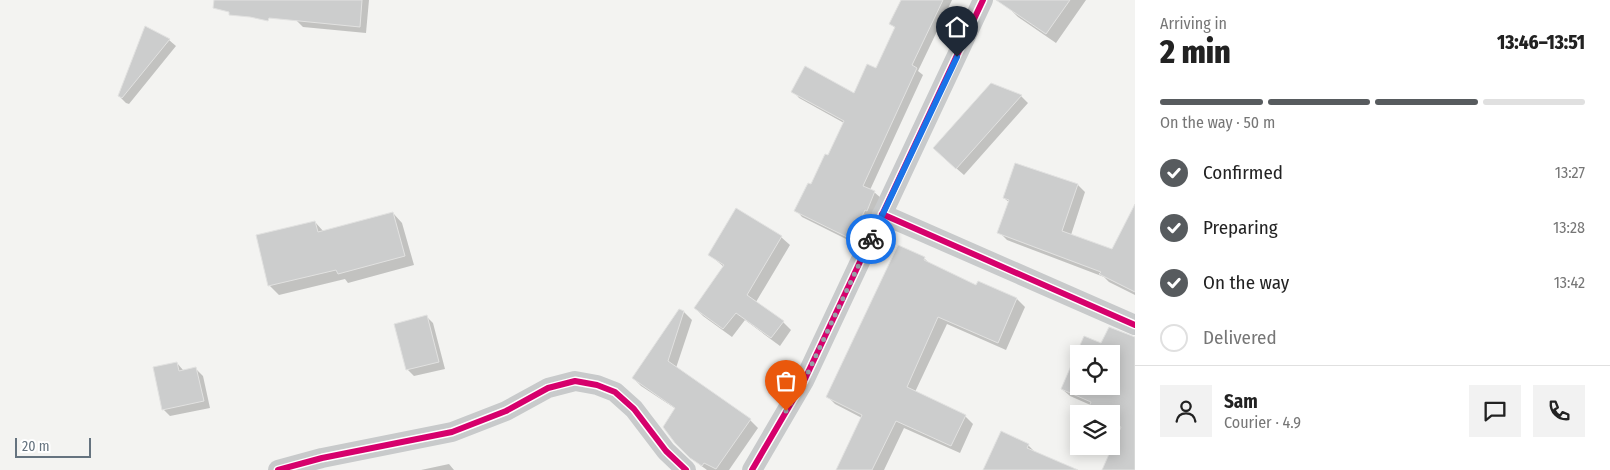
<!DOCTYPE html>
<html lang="en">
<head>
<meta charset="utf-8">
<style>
  body { margin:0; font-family:"Fira Sans Condensed",sans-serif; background:#f2f2f2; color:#222; height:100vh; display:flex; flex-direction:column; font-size:19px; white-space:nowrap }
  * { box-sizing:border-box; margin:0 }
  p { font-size:16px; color:#767676 }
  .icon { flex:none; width:28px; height:28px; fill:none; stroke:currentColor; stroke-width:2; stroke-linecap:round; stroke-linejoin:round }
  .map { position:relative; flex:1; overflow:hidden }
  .panel { display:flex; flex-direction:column; background:#fff; width:475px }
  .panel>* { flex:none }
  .fabs { position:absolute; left:1070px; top:345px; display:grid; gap:10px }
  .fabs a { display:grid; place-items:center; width:50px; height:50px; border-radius:0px; background:#fff; box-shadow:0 2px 12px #0003; font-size:25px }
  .scale { position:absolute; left:15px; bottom:12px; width:76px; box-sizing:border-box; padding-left:5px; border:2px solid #65737f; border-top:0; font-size:14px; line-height:18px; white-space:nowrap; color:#65737f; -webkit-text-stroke:4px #fff; paint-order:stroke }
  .pin { position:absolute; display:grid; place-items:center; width:42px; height:42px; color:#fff; margin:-51px -21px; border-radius:50% 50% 50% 0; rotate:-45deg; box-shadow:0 0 5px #0007 }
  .pin .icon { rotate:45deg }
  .courier { position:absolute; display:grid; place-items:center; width:50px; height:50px; margin:-25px; border:4px solid #1a73e8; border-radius:50%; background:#fff; color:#222; box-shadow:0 1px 6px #0007 }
  .head em { font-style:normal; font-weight:800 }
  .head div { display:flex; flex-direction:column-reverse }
  .head { display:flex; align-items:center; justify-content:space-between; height:85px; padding:0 25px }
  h1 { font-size:32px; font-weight:800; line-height:38px }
  .bar { display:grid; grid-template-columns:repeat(4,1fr); gap:8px 5px; align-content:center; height:60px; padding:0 25px }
  .bar i { height:6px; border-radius:4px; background:#e0e0e0 }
  .bar .current { background:#575b5e }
  .bar p { grid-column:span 4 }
  .line { display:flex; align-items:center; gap:12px; padding:0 25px; border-top:1px solid #e0e0e0 }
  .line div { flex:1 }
  .round { display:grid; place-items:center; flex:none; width:52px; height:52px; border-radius:0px; background:#f2f2f2 }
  ol { padding:0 25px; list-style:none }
  li { display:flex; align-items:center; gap:15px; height:55px }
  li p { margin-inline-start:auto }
  li .icon { padding:5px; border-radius:50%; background:#575b5e; color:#fff; stroke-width:4 }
  li:last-child { color:#767676 }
  li i { width:28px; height:28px; border:2px solid #e0e0e0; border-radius:50% }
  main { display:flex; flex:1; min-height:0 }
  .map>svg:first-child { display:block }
</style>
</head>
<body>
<main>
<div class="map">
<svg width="1135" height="470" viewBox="0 0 1135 470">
  <rect width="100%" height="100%" fill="#f3f3f1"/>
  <path fill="#0003" fill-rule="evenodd" d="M298,0H369L366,33L303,27L296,20Z
    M902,0H952L918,71L923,75L870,190L874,192L881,198L858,245L802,217L796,210L828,157L844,123L799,98L793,91L854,95L876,70L896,29L891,24Z
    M1013,0H1086L1056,43L1018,17L1008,7Z
    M169,40L176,46L129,104L126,103L119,96Z
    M992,84L1021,96L1028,103L964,175L941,155Z
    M1078,185L1085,192L1071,235L1113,251L1135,207V295L1109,282L1104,277L1007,240L999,232L1010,203L1004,198Z
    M393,213L402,223L414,265L348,283L345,279L279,295L269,285L315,222L324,232Z
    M781,237L790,245L756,302L783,322L791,330L780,346L745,320L732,337L703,316L695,308L724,267L710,255Z
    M924,258L931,265L977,287L1017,299L1025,307L1006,350L947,324L915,392L965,416L973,424L960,453L904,428L884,470H837L862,418L835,404L827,396Z
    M684,312L692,320L676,368L750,420L758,428L729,470H707L700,465L676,442V409L641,386L633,378Z
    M427,317L433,323L445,369L414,376L407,369Z
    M1084,337L1102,345L1135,338V470H1104L1122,430L1111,426V414L1070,396L1062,389ZM1079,354H1111V386H1079Z
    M177,363L183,370L196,369L203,376L210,408L170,416L163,409Z
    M1002,433L1028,445L1035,452L1078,470H985Z
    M449,464L454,470H421Z"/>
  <path fill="#cccdcd" stroke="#e2e2e1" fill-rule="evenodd" d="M214,0H362L360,27L269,18L268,21L250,17L229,15V12L213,8Z
    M901,0H943L912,65L917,68L863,186L875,191L867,211L865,210L851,239L794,211L808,183L811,184L825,154L828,155L844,121L791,92L805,66L854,93L867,64L876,68L895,27L889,24Z
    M996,0H1070L1046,34Z
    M145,26L170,39L122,98L118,96Z
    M991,83L1022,95L956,169L933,148Z
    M1015,163L1078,184L1062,231L1112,249L1135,204V292L1099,274L1101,272L997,233L1009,200L1003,198Z
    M736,208L782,236L747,295L784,321L771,338L736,313L723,329L694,308L724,265L708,255Z
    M393,212L405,256L338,274L336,270L268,286L256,235L315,221L318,232Z
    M898,245L925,257L924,260L976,285L978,281L1017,298L998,343L938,317L907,387L966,415L951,446L896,421L872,470H836L862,415L826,397Z
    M679,309L684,311L668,361L751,419L716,469L704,463L702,466L690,458L675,443L663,427L675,408L632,378Z
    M427,315L439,362L406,370L394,324Z
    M1109,327L1135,337V470H1102L1121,427L1111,423V414H1086L1091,402L1061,389L1084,336L1101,343ZM1079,354H1111V386H1079Z
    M177,362L179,371L196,367L204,401L162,410L153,367Z
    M1001,431L1029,444L1027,448L1078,470H983Z"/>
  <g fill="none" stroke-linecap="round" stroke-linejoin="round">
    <path stroke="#c8cacb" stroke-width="20" d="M882,214L1135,325
      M278,470L322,458L452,432L506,411L548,388L575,381L597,385L615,392L634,409L666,451L686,470
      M752,470L804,381L983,0"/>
    <defs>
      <path id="cycleway" d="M882,214L1135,325
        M278,470L322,458L452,432L506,411L548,388L575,381L597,385L615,392L634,409L666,451L686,470
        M752,470L804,381L983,0"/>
    </defs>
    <use href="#cycleway" stroke="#fff" stroke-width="9"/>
    <use href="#cycleway" stroke="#d6006c" stroke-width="6"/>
  </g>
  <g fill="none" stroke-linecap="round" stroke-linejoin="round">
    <path stroke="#97a0a7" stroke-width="5" stroke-dasharray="0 9" d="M786,411L804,381L871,239"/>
    <path stroke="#1a73e8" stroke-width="6" d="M871,239L957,57"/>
  </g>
</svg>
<div class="fabs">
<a><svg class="icon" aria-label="locate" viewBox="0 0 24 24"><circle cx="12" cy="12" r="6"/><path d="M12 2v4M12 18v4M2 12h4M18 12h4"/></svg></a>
<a><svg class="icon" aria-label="layers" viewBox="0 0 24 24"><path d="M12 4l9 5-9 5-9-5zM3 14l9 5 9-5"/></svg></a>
</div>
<div class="scale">20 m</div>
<div class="pin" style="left:786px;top:411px;background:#ea580c"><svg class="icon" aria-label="bag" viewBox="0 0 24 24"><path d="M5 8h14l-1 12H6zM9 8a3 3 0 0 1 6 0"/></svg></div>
<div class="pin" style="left:957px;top:57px;background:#1f2937"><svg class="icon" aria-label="home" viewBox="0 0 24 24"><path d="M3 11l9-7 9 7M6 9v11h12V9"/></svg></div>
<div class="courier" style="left:871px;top:239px"><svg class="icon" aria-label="bike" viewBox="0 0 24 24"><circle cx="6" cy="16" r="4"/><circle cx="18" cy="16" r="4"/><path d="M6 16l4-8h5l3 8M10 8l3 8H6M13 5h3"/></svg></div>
</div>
<section class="panel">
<div class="head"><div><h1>2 min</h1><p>Arriving in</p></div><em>13:46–13:51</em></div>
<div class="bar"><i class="current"></i><i class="current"></i><i class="current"></i><i></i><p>On the way · 50 m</p></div>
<ol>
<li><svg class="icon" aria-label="check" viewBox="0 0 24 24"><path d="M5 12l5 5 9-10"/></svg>Confirmed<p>13:27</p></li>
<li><svg class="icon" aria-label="check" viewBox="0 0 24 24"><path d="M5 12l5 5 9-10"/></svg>Preparing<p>13:28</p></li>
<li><svg class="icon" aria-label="check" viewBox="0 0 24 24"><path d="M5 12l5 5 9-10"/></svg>On the way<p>13:42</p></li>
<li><i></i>Delivered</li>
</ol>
<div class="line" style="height:90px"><a class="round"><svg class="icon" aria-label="person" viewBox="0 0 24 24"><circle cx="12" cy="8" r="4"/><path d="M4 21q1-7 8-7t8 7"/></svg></a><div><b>Sam</b><p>Courier · 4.9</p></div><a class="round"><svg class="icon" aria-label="chat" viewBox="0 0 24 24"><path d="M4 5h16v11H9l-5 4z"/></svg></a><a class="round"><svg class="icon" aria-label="phone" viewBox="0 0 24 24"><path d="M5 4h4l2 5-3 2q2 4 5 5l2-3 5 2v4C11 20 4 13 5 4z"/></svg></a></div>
</section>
</main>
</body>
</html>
